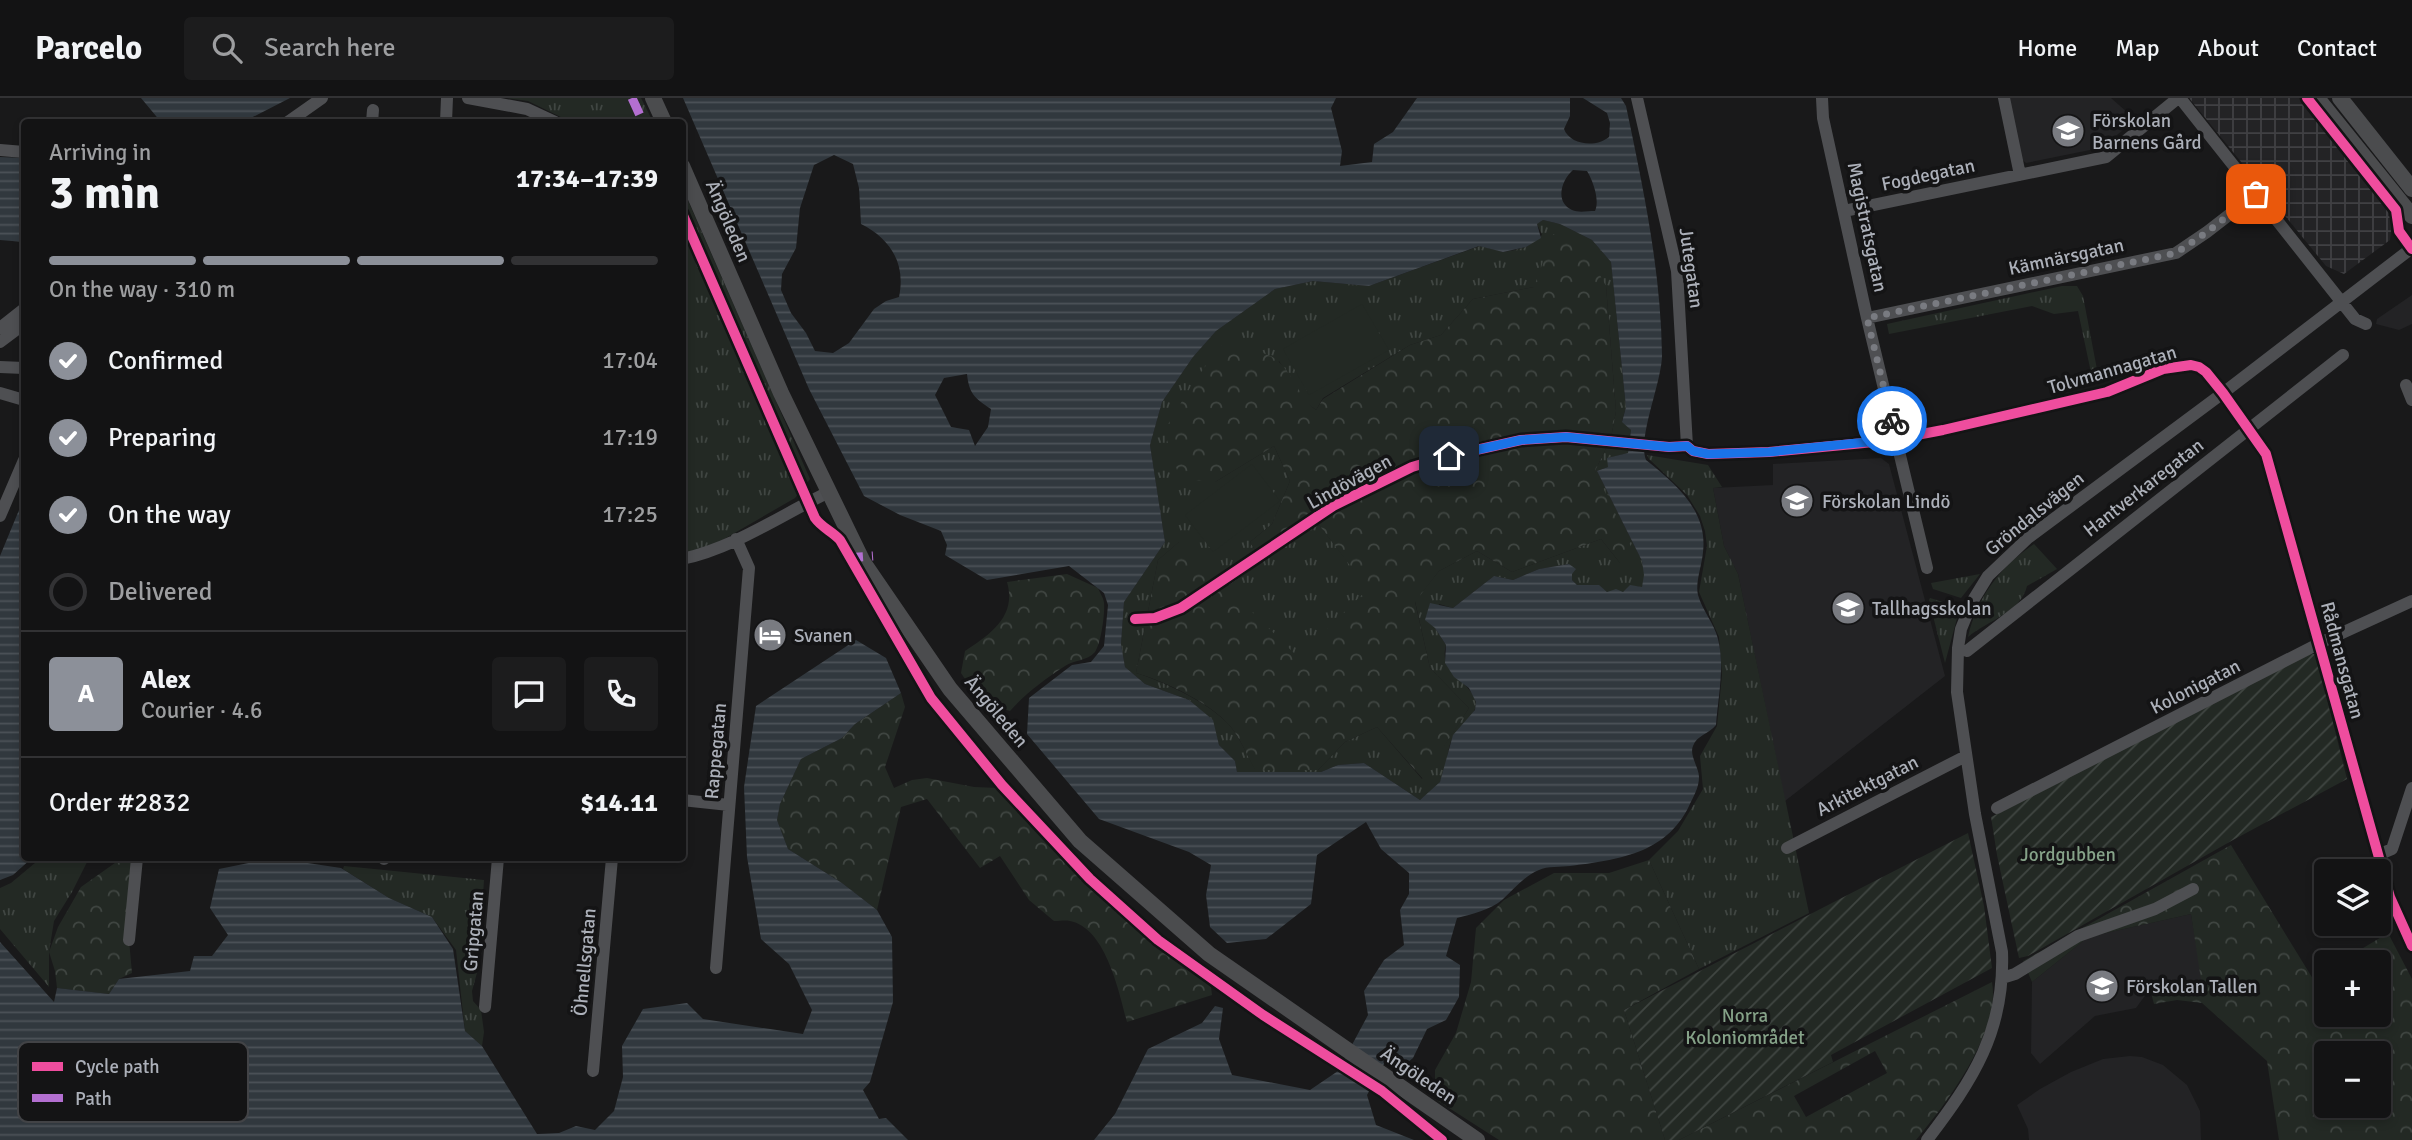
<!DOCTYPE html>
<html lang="en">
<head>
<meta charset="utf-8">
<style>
  body { margin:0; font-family:Signika,sans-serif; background:#1c1c1d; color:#f1f3f6; height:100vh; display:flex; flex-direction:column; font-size:26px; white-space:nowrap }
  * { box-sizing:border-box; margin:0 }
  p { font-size:23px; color:#9d9ea0 }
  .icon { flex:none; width:38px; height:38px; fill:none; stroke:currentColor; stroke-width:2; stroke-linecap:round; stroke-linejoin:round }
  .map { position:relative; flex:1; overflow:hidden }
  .side { position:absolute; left:21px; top:21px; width:665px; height:742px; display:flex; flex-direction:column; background:#131314; border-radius:7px; box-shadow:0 4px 10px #0003,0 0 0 2px #323234 }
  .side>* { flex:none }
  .fabs { position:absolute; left:2314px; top:761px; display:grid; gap:14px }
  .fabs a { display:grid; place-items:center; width:77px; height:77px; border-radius:7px; background:#131314; box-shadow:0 4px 10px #0003,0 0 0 2px #323234; font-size:35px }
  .pin { position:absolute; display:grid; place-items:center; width:60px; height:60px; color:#fff; margin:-30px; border-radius:14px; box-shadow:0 4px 10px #0006 }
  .courier { position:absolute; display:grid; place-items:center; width:70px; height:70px; margin:-35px; border:5px solid #1a73e8; border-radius:50%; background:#fff; color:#222; box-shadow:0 2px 9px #0007 }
  .summary em { font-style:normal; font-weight:800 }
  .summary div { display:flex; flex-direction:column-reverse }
  .summary { display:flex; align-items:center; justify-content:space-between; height:119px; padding:0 28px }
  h1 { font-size:46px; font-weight:800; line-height:52px }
  .bar { display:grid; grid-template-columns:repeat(4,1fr); gap:10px 7px; align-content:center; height:84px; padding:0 28px }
  .bar i { height:9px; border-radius:5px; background:#323234 }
  .bar .current { background:#8c9099 }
  .bar p { grid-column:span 4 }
  .line { display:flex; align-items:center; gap:18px; padding:0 28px; border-top:2px solid #323234 }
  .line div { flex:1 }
  .round { display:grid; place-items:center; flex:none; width:74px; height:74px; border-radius:7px; background:#1c1c1d }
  ol { padding:0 28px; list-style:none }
  li { display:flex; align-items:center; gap:21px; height:77px }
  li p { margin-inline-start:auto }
  li .icon { padding:7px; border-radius:50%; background:#8c9099; color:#fff; stroke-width:4 }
  li:last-child { color:#9d9ea0 }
  li i { width:38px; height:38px; border:4px solid #323234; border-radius:50% }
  header { display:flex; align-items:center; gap:42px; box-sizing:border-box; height:98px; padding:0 35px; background:#131314; border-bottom:2px solid #323234 }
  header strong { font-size:33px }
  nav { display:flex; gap:38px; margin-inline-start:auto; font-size:24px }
  .search { width:490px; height:63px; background:#1c1c1d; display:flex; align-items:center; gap:18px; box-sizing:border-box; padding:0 24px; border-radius:7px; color:#9d9ea0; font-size:26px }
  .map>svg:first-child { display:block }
</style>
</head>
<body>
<header>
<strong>Parcelo</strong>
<div class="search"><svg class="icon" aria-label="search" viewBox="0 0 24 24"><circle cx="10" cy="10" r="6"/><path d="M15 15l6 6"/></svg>Search here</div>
<nav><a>Home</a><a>Map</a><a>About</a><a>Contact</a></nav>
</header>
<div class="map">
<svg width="2412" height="1042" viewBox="0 0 2412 1042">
  <defs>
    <pattern id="industrial-grid" width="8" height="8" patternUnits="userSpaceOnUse" patternTransform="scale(1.75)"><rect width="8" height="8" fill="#232325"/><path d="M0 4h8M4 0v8" fill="none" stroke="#404043"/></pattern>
    <pattern id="grass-tufts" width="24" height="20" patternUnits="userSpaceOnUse" patternTransform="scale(1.75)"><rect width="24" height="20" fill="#232924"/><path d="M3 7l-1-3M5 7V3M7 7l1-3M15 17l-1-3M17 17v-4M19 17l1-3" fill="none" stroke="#404642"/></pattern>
    <pattern id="forest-crowns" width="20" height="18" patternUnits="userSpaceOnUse" patternTransform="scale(1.75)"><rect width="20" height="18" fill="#232924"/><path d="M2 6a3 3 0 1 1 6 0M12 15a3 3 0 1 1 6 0" fill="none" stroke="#404642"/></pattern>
    <pattern id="garden-furrows" width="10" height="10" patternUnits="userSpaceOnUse" patternTransform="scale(1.75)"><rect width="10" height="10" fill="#232924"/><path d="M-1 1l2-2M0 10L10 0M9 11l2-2" fill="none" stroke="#404642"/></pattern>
    <pattern id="water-rules" width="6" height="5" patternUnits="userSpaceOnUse" patternTransform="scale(1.75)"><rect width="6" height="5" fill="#31383e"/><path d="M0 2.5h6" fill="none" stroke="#4c5258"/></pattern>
  </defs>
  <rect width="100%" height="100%" fill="#19191a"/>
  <path fill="#232325" d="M2008,0H2111L2136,22L2108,44L2090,52L2026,65L2020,60Z
    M2412,197V226L2399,232L2376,226L2377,221Z
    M1881,360L1889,366L1945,578L1785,703L1738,476L1724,448L1713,390L1773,387V366Z
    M2191,816L2202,882L2150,891L2136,910L2095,918L2040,966L2031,955L2032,884L2088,839Z
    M2130,958L2142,959L2163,967L2187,987L2200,1013L2201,1042H2029L2028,1031L2017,1007L2040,991L2071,974L2103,961Z"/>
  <path fill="url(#industrial-grid)" d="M2189,0H2304L2393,117L2390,142L2344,176L2326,168Z"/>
  <path fill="url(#grass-tufts)" fill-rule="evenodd" d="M507,0H641L653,24H571L528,3Z
    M682,89L810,381L795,400L698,456L682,457Z
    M1543,122L1560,126L1592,142L1611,164L1626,309L1622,323L1631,332L1628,355L1608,360V369L1597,373L1642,463L1645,477L1642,490L1637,488L1623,494H1607L1598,487H1577L1572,482L1569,466L1539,471L1513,482L1494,478L1453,510L1439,506L1435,530L1446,547C1438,575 1468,582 1475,601C1480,616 1461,625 1454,637C1446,650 1448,670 1440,684C1436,691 1426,697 1420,702L1364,665L1338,667L1321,674H1237L1235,663L1219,647L1212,622L1189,602L1145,586L1125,569L1121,546L1124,504L1165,444L1150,347L1162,304L1193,259L1216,233L1275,191L1313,183L1369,188L1480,148L1503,154L1515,152L1526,149L1542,137L1537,126ZM1606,188L1616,313L1611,340L1595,373L1620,465L1601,441L1512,474L1477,453L1439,473L1415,503L1430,570L1469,610L1422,681L1377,629L1345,644L1318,672L1255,671C1248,659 1242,645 1234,633C1217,608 1165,584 1136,575L1158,462L1179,444L1298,560L1369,491L1319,427L1255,452L1250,444L1272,426L1290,383L1274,348L1215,384L1279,263L1306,304L1316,312L1323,300L1410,247L1441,237L1473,201L1534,189Z
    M2062,188H2077L2083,198L2099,282L2093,284L2078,213L2054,216L2032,208L1889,236L1887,226Z
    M1647,357L1708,367L1722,389L1713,390L1724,448L1738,476L1809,815L1699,871L1649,762L1678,733L1703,691L1700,658L1717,628L1722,577L1719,539L1699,494L1707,448L1705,433L1700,418L1687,397L1649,361Z
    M2034,446L2057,471L2027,488C2021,514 1987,523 1968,539C1977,499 2000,469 2034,446Z
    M1980,476L1961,500L1933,491L1931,485Z
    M1930,500L1960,509L1945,565L1929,502Z
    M41,760H89L72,794L54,823L49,854V889L0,831V790L11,785Z
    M344,768L484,782L478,871L472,893L473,903L481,912L484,934L482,948L465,933L456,852L432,819L389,800L343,771Z"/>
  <path fill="url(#forest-crowns)" fill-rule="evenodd" d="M1553,136L1586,152L1606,188L1616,313L1611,340L1595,373L1636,459L1620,465L1601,441L1512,474L1477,453L1439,473L1415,504L1430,570L1469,610L1423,681L1377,629L1345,644L1318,672H1255C1248,659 1242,645 1234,633C1217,608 1165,583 1136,575L1158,462L1180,443L1298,559L1368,491L1319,427L1255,452L1250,444L1272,426L1290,383L1274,348L1215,384L1180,381L1164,333L1193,285L1221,247C1239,250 1265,251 1279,264C1294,278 1299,299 1316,312L1323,301L1410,247L1441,237L1473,201L1534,189Z
    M1067,476L1098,490C1100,495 1104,501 1104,505C1105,516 1101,545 1095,554C1087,563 1074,562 1065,568C1045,581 1026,595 1010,613L981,605L961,575L965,553C991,536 1017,518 1007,484Z
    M901,595L905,609L885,669L894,690L912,682L927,680L974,689L998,690L1135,828L1211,889L1212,897L1127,924C1119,894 1106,830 1070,823C1066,822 1059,823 1054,823L1029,802L1000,758L980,770L927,701L901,709L877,812L842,785L788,751L777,722L780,706L801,661L842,640L855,626Z
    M2231,747L2313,881L2326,873V917H2378V864H2340L2388,835L2412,881V1042H2279L2267,963L2202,905L2177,902L2154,906L2150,891L2201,882L2191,816L2088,839L2032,884L2023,863ZM2326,956H2378V1008H2326Z
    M122,760H137L129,842L132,875L119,881L109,896L57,890L55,873L49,854L58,829L81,789Z
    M1649,762L1699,871L1624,912L1665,1042H1499L1435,1001V972L1456,935L1471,884L1476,830L1504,802L1554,775H1609Z
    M1992,884C2001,934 1946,1006 1916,1042H1679ZM1875,953L1887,975L1806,1019L1794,998Z"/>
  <path fill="url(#garden-furrows)" d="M2309,556H2316L2347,681L2233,742L2028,858L2019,860L1997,757L1991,719Z
    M1968,735L1984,808L1992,870L1831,957L1833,964L1679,1042H1665L1624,912Z"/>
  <path fill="#232924" d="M1362,206L1389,252L1309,297L1283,251Z
    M1252,366L1280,403L1213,454L1185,417Z"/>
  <path fill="url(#water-rules)" fill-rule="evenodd" d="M141,0H290L243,24H161Z
    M683,0H1336L1331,10L1342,53L1340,68L1372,64L1374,46L1393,34L1417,0H1570V18L1564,31C1570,47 1596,50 1609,39L1610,25L1607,15L1583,0H1621L1626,8C1643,89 1661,173 1662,257C1662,284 1637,340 1646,362C1676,386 1708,413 1703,454C1702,467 1695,485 1698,497C1702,512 1714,525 1718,541C1725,569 1718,599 1716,627C1709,636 1697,637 1693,648C1689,657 1699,670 1699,679C1699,690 1693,699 1689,708C1666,756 1617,762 1570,768C1561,769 1547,768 1539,772C1524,778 1513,792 1502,802C1490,812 1472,816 1457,820L1446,858L1460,867L1459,899L1446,922L1427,931L1413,960L1402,969L1385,964L1367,997L1376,1027L1414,1042H1094L1115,1016L1148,951L1202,925L1215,908L1223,910L1219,941L1232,977L1310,992L1338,973L1368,917L1364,893L1384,862L1404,847L1400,812L1409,796V775L1381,751L1366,724L1317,757L1311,806L1266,841L1227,845L1210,829L1206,797L1211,767L1189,754L1099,721L1027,636L1029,600L1072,567L1091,564L1104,548L1108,507L1104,495L1069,468L987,482L945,457L947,447L941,433L900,417L864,398L809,291ZM834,57L853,66L859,90L861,126C891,141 906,166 899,199L886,203L874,211L849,245L833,255L815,253L806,235L791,215L781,192L782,176L796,150L800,110L814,67ZM1573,72L1587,73C1593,83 1600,102 1595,113C1588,113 1578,115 1572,112C1554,104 1562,81 1573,72ZM1543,122L1560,126L1592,142L1611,164L1626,309L1622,324L1631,332L1628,355L1607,360L1608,369L1597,373L1642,463L1644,477L1642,489L1630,487L1623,494L1616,491L1607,494L1599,487H1577L1572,482V476L1576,471L1569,466L1539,471L1513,482L1494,478L1453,510L1430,505L1425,522L1435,530L1446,547L1445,565L1454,579L1469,590L1476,604L1475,612L1453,637L1440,684L1420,702L1364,665L1338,667L1321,674H1237L1235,663L1219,647L1213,622L1189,602L1145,586L1125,569L1121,546L1124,504L1165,444L1150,347L1162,304L1193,259L1216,233L1275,191L1313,183L1369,188L1479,148L1503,154L1526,149L1541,140L1537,126ZM967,276C969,295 974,300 991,311L988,329L975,348L969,332L951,329L935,297L944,280Z
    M0,59L24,60V144L0,142Z
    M24,400V760H32L13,777L0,782V458Z
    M856,542L886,560L901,595L855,626L842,640L801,661L780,706L777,722L788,751L842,785L877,812L892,839L893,904L870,984L863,992L879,1021L886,1020L908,1042H0V844L54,904L57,890L109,896L119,881L190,873L194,858H212L228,837L210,810L219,771L274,760L341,770L389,800L432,819L453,851L465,933L482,948L537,1036L559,1035L576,1028L595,1032L614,1013L623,979L622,948L643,911L687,905L703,921L803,936L812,912L789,866L761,841L747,759L744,689L756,608Z"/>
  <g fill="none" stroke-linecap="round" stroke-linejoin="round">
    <path stroke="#4e4f52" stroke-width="12" d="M468,0L527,11L555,24
      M1637,0L1677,173L1687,348
      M1822,0L1823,20L1867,220L1927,470
      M2004,0L2020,77
      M2180,0L2355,221L2366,226
      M288,24L322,0
      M372,24L373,12
      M446,24L447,0
      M0,52L24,54
      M1844,113L2106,59L2178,0
      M1867,220L2176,155L2207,134L2256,96
      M0,230L24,211
      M0,244L24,226
      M0,269L24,270
      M2406,287L2412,302
      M0,295L24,302
      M0,418L24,362
      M682,461C734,450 781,417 829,394
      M1227,481C1262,457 1296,430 1333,409C1400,368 1476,344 1554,340C1582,338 1612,342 1639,346C1655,348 1671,351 1687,348L1693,353L1708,356L1769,354L1885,343L1943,332L2107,294L2163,271L2191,267L2199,269L2206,274L2223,295L2266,356L2390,799L2412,848
      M1967,553L2343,257
      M682,702L729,707
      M1997,710L2320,545L2412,503
      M1787,750L1960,661L1966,660
      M2378,757L2392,751L2412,690
      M384,761L385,760
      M129,842L137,760
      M716,870L749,470L736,441
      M2002,880L2015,876L2078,838L2155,811L2193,791
      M485,909L498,760
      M593,973L612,760
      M1927,1042C1973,982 2005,933 2002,854L1975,716L1957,594L1958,550L1961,531L1972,504L1988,478L2028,440L2223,295L2412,150"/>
    <path stroke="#4b4c4e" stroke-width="16" d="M653,0L664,24
      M2317,0L2412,118
      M2340,0L2412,91
      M682,68L781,295L863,464L950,591L1080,743L1209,856L1477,1042"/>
    <path stroke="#b36fd0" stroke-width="9" stroke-dasharray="18 9" stroke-linecap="butt" d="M632,0L643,24
      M845,460L873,458"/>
    <defs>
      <path id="cycleway" d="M2307,0L2396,112L2399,133L2412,151
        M682,115L815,420C822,430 832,433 840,442L931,600L1002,687L1090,781L1158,842L1263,917L1382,993L1442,1042
        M1135,521L1155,520L1181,510L1333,408L1412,369L1449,358L1521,342L1566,339L1669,349L1687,348L1693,353L1708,356L1769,354L1885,343L1943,332L2107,294L2163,271L2191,267L2199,269L2206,274L2223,295L2266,356L2390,799L2412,848"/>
    </defs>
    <use href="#cycleway" stroke="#141415" stroke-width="15"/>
    <use href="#cycleway" stroke="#ef4d9e" stroke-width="10"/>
  </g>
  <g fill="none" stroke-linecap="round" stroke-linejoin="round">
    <path stroke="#797b81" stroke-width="7" stroke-dasharray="0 12.6" d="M1892,323L1867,220L2176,155L2207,134L2256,96"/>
    <path stroke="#1a73e8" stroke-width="9" d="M1449,358L1521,342L1566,339L1669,349L1687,348L1693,353L1708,356L1769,354L1897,341L1892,323"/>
  </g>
  <defs>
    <symbol id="school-disc" viewBox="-11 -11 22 22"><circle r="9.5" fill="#797b81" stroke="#141415"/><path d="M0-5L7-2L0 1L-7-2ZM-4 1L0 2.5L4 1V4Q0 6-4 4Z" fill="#fff"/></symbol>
    <symbol id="hotel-disc" viewBox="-11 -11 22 22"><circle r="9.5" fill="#797b81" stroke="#141415"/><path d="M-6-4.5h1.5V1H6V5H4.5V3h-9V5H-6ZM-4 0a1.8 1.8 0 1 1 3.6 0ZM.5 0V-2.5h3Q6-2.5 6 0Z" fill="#fff"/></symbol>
  </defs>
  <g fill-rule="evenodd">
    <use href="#school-disc" x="2049" y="14" width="38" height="38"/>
    <use href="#school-disc" x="1778" y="384" width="38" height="38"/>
    <use href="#school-disc" x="1829" y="491" width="38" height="38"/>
    <use href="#hotel-disc" x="751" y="518" width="38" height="38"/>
    <use href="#school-disc" x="2083" y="869" width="38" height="38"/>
  </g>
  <g text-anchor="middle" stroke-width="7" stroke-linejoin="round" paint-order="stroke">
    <g font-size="19" fill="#acb0b9" stroke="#141415" text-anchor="start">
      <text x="2092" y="29">Förskolan<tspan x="2092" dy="22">Barnens Gård</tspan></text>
      <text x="1822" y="410">Förskolan Lindö</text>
      <text x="1872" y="517">Tallhagsskolan</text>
      <text x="794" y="544">Svanen</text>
      <text x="2126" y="895">Förskolan Tallen</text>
    </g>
    <g font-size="19" fill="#acb0b9" stroke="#141415">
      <text transform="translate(1928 76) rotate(-12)" y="7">Fogdegatan</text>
      <text transform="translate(729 123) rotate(67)" y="7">Ängöleden</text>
      <text transform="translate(1868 129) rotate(78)" y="7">Magistratsgatan</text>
      <text transform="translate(2066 158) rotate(-12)" y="7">Kämnärsgatan</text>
      <text transform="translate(1692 170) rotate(82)" y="7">Jutegatan</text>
      <text transform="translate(2112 271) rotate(-16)" y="7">Tolvmannagatan</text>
      <text transform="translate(1349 383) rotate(-29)" y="7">Lindövägen</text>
      <text transform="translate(2143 389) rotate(-38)" y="7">Hantverkaregatan</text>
      <text transform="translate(2034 415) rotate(-39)" y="7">Gröndalsvägen</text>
      <text transform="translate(2343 562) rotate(75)" y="7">Rådmansgatan</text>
      <text transform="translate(2195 588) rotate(-27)" y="7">Kolonigatan</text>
      <text transform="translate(997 613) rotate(50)" y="7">Ängöleden</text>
      <text transform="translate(715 653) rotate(-85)" y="7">Rappegatan</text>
      <text transform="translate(1867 687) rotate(-27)" y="7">Arkitektgatan</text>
      <text transform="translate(473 833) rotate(-85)" y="7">Gripgatan</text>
      <text transform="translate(584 864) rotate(-85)" y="7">Öhnellsgatan</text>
      <text transform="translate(1419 977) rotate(34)" y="7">Ängöleden</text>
    </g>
    <g font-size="19" fill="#85a288" stroke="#141415">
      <text x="2068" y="763">Jordgubben</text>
      <text x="1745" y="924">Norra<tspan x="1745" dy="22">Koloniområdet</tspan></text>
    </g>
  </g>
  <rect x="18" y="944" width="230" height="80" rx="10" fill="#141415" stroke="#424346" stroke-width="2"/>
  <rect x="32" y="964" width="31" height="9" fill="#ef4d9e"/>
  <rect x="32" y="996" width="31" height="8" fill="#b36fd0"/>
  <g font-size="19" fill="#acb0b9">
    <text x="75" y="975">Cycle path</text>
    <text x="75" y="1007">Path</text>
  </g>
</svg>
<div class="fabs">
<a><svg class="icon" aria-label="layers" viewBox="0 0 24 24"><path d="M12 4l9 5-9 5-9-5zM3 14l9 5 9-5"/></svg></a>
<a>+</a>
<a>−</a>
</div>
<div class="pin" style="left:2256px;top:96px;background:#ea580c"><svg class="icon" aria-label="bag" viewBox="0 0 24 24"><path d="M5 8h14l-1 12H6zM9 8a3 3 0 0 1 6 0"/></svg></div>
<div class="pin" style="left:1449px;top:358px;background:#1f2937"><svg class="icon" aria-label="home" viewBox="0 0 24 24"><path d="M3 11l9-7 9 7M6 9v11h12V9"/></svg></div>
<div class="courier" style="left:1892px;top:323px"><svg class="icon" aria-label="bike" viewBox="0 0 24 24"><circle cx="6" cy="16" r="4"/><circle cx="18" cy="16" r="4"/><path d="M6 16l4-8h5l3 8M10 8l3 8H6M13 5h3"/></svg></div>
<section class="side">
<div class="summary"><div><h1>3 min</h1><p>Arriving in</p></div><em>17:34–17:39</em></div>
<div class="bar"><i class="current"></i><i class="current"></i><i class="current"></i><i></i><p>On the way · 310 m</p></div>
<ol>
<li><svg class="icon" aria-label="check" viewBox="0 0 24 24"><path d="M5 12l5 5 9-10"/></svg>Confirmed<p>17:04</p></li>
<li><svg class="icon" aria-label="check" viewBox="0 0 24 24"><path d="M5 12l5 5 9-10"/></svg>Preparing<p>17:19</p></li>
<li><svg class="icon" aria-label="check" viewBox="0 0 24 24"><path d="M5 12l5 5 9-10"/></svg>On the way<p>17:25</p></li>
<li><i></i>Delivered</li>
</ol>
<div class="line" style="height:126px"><b class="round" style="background:#8c9099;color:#fff">A</b><div><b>Alex</b><p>Courier · 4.6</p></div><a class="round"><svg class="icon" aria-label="chat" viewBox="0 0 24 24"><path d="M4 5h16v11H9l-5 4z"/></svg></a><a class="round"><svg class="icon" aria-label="phone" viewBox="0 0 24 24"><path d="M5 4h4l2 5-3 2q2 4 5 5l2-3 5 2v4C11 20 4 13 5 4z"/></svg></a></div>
<div class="line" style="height:91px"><div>Order #2832</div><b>$14.11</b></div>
</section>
</div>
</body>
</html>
